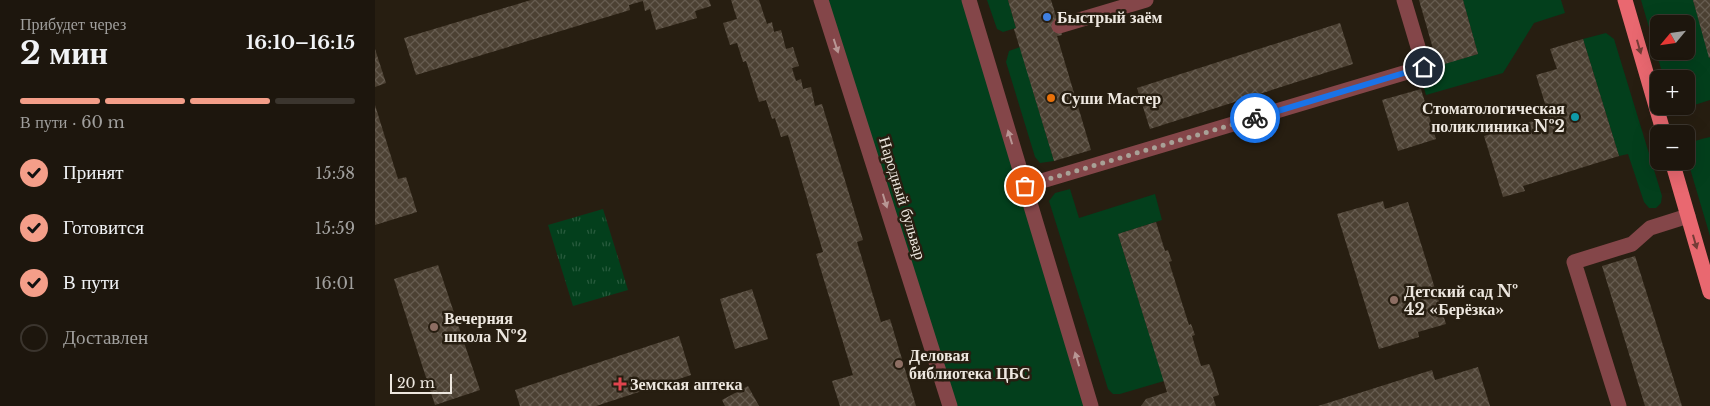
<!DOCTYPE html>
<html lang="ru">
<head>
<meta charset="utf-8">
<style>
  body { margin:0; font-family:"Libre Baskerville",serif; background:#251f16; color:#f1f3f6; height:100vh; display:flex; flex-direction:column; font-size:19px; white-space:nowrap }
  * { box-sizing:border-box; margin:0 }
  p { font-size:16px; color:#a09f9d }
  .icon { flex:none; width:28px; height:28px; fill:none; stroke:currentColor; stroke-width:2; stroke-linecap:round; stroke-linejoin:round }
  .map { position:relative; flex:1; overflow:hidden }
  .sheet { display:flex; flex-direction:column; background:#1d160d; width:375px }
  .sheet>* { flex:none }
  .needle { width:32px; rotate:241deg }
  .buttons { position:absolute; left:1275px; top:15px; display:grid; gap:10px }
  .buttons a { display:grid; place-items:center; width:45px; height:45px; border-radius:8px; background:#1d160d; box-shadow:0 5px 20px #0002,0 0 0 1px #3b352e; font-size:25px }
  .scale { position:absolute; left:15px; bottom:12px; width:62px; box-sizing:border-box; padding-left:5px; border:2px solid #ede7df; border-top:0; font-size:14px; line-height:18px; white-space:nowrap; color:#ede7df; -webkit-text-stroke:4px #271e11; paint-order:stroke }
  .pin { position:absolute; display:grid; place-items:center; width:42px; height:42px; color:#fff; margin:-21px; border:2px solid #fff; border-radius:50%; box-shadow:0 1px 5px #0007 }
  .courier { position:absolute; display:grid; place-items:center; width:50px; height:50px; margin:-25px; border:4px solid #1a73e8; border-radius:50%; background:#fff; color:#222; box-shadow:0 1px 6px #0007 }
  .overview em { font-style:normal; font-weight:700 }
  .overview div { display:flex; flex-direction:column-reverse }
  .overview { display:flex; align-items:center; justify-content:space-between; height:85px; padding:0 20px }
  h1 { font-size:32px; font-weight:700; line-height:38px }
  .bar { display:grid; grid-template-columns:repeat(4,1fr); gap:8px 5px; align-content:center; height:60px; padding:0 20px }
  .bar i { height:6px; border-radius:4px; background:#3b352e }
  .bar .current { background:#f49e89 }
  .bar p { grid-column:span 4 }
  ol { padding:0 20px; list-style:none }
  li { display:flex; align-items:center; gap:15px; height:55px }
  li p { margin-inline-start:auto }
  li .icon { padding:5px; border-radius:50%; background:#f49e89; color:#111; stroke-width:4 }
  li:last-child { color:#a09f9d }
  li i { width:28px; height:28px; border:2px solid #3b352e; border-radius:50% }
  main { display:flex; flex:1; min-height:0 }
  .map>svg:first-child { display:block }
</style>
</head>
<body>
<main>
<section class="sheet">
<div class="overview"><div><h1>2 мин</h1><p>Прибудет через</p></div><em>16:10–16:15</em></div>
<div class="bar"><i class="current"></i><i class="current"></i><i class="current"></i><i></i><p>В пути · 60 m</p></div>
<ol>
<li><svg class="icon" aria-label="check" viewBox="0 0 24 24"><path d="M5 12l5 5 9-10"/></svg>Принят<p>15:58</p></li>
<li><svg class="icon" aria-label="check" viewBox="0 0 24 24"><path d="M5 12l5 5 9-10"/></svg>Готовится<p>15:59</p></li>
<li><svg class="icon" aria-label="check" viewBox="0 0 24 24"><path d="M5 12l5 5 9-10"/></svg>В пути<p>16:01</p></li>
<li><i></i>Доставлен</li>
</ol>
</section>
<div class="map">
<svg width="1335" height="406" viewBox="0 0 1335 406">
  <defs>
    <pattern id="park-tufts" width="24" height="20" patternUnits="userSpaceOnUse" patternTransform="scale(1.25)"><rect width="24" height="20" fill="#033f1c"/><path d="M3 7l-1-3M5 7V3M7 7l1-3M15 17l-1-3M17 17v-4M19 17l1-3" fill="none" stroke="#285b3d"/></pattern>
    <pattern id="building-cross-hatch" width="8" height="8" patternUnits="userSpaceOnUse" patternTransform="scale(1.25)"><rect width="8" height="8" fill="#4c4133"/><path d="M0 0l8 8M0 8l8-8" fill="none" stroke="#665c50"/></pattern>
  </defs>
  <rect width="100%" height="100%" fill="#271e11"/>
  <path fill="#033f1c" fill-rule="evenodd" d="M449,0H591L714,406H577Z
    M612,0H633L641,28L628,32L622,29Z
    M1088,0H1186L1190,13L1159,23L1128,73L1051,95L1044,71L1103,54Z
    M1266,0H1318L1335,59V100L1307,109L1299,106H1311V79H1289ZM1284,24H1311V51H1284Z
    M1231,33L1239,39L1287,196L1286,203L1281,208H1274L1269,202L1253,154L1244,156L1208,39Z
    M645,47L679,161L665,163L660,157L631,62L634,51Z
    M1335,137V236L1311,155C1311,141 1324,140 1335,137Z
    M695,189L704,218L780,194L787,220L743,234L789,381L745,394H738L733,389L674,201L680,193Z"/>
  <path fill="url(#park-tufts)" d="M228,209L253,290L198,306L173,225Z"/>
  <path fill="url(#building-cross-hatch)" d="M156,0H334L336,6L320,11L322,18L281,30L275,9L270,11L268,1L254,5L255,10L41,75L29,38Z
    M356,0H384L392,24L397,22L399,32L406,30L411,49L418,47L424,66L417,68L421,81L426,79L428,89L436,87L440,106L447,104L488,240L482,242L506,322L515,319L541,406H465L457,381L478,375L441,254L448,252L413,135L406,137L400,118L397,119L391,100L384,102L371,61L368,62L362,43L355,45L348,23L362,19Z
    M633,0H676L687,35L682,36L716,150L679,161L639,29L641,28Z
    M1044,0H1088L1103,54L1063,66Z
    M1318,0H1335V57L1334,58Z
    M965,23L978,64L775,129L762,88Z
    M1208,39L1244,156L1148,186L1150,191L1128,197L1109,136L1174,116L1161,75L1182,69L1175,49Z
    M0,49L11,83L0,87Z
    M1046,89L1061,139L1023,151L1007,100Z
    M0,105L23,179L31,177L42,212L0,225Z
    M1008,201L1010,209L1033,202L1071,324L1043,332L1044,337L1004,349L962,214Z
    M781,222L790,251L793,250L795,256L797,261L794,262L814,325L816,324L820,335L817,336L826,366L834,364L837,371L844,395L838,397L841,406H766L771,399L792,392L743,234Z
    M1260,256L1307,406H1270L1227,266Z
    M63,265L105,390L60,405L19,279Z
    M377,289L393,339L360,349L345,299Z
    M304,336L316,375L221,406H145L140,390Z
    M1103,367L1115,406H943L1057,370L1060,380Z
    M373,386L384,406H350L347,400Z"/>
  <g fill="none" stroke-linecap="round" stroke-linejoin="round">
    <path stroke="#844649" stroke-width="15" d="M446,0L575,406
      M594,0L716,406
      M684,26L771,0
      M650,186L1049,67L1029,0
      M1244,406L1199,262L1257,244L1275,228L1313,216"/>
    <path stroke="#e96870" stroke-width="15" d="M1250,0L1289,134
      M1297,161L1335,292"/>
  </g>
  <defs><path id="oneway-solid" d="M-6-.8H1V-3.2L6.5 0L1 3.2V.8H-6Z" transform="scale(1.25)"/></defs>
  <g fill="#b89694">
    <use href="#oneway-solid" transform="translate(461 46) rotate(72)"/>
    <use href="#oneway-solid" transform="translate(635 137) rotate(-107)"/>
    <use href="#oneway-solid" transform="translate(510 201) rotate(73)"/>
    <use href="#oneway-solid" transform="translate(702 359) rotate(-107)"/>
  </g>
  <g fill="#753c37">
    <use href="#oneway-solid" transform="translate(1264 47) rotate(74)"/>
    <use href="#oneway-solid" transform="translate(1320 242) rotate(74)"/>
  </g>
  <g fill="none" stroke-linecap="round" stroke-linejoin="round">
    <path stroke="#a8a197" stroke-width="5" stroke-dasharray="0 9" d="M650,186L880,118"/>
    <path stroke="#1a73e8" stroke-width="6" d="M880,118L1049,67"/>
  </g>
  <circle fill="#3f7fe0" stroke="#271e11" stroke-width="2" cx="672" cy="17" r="5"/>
  <circle fill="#e8710a" stroke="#271e11" stroke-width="2" cx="676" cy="98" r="5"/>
  <circle fill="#0f9aa8" stroke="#271e11" stroke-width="2" cx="1200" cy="117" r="5"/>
  <g fill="#8d6e63" stroke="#271e11" stroke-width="2">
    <circle cx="1019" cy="300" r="5"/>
    <circle cx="59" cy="327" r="5"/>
    <circle cx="524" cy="364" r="5"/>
  </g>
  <path fill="#e0444e" stroke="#271e11" stroke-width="2" d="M242.5 376.5h5v5h5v5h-5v5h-5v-5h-5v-5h5z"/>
  <g text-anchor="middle" stroke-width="5" stroke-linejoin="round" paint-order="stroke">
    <g font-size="16" font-weight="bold" fill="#ede7df" stroke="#271e11" text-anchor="start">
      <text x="682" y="23">Быстрый заём</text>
      <text x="686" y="104">Суши Мастер</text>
      <text x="1190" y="114" text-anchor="end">Стоматологическая<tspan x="1190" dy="18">поликлиника №2</tspan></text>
      <text x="1029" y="297">Детский сад №<tspan x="1029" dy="18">42 «Берёзка»</tspan></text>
      <text x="69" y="324">Вечерняя<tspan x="69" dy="18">школа №2</tspan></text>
      <text x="534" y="361">Деловая<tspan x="534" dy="18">библиотека ЦБС</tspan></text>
      <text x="255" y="390">Земская аптека</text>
    </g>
    <g font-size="16" fill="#ede7df" stroke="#271e11">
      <text transform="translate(528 198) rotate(73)" y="6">Народный бульвар</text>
    </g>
  </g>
</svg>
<div class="buttons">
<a><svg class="needle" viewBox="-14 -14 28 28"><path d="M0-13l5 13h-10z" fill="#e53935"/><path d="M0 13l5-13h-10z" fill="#a09f9d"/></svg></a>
<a>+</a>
<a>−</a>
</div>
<div class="scale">20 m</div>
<div class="pin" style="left:650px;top:186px;background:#ea580c"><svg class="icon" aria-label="bag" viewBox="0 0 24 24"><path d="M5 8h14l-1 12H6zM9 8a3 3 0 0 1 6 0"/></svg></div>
<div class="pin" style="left:1049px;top:67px;background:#1f2937"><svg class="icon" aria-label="home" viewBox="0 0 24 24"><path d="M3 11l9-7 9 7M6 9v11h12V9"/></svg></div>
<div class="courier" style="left:880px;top:118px"><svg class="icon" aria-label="bike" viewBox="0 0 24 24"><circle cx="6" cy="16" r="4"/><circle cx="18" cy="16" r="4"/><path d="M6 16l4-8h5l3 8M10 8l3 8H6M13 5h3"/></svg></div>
</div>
</main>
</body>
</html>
